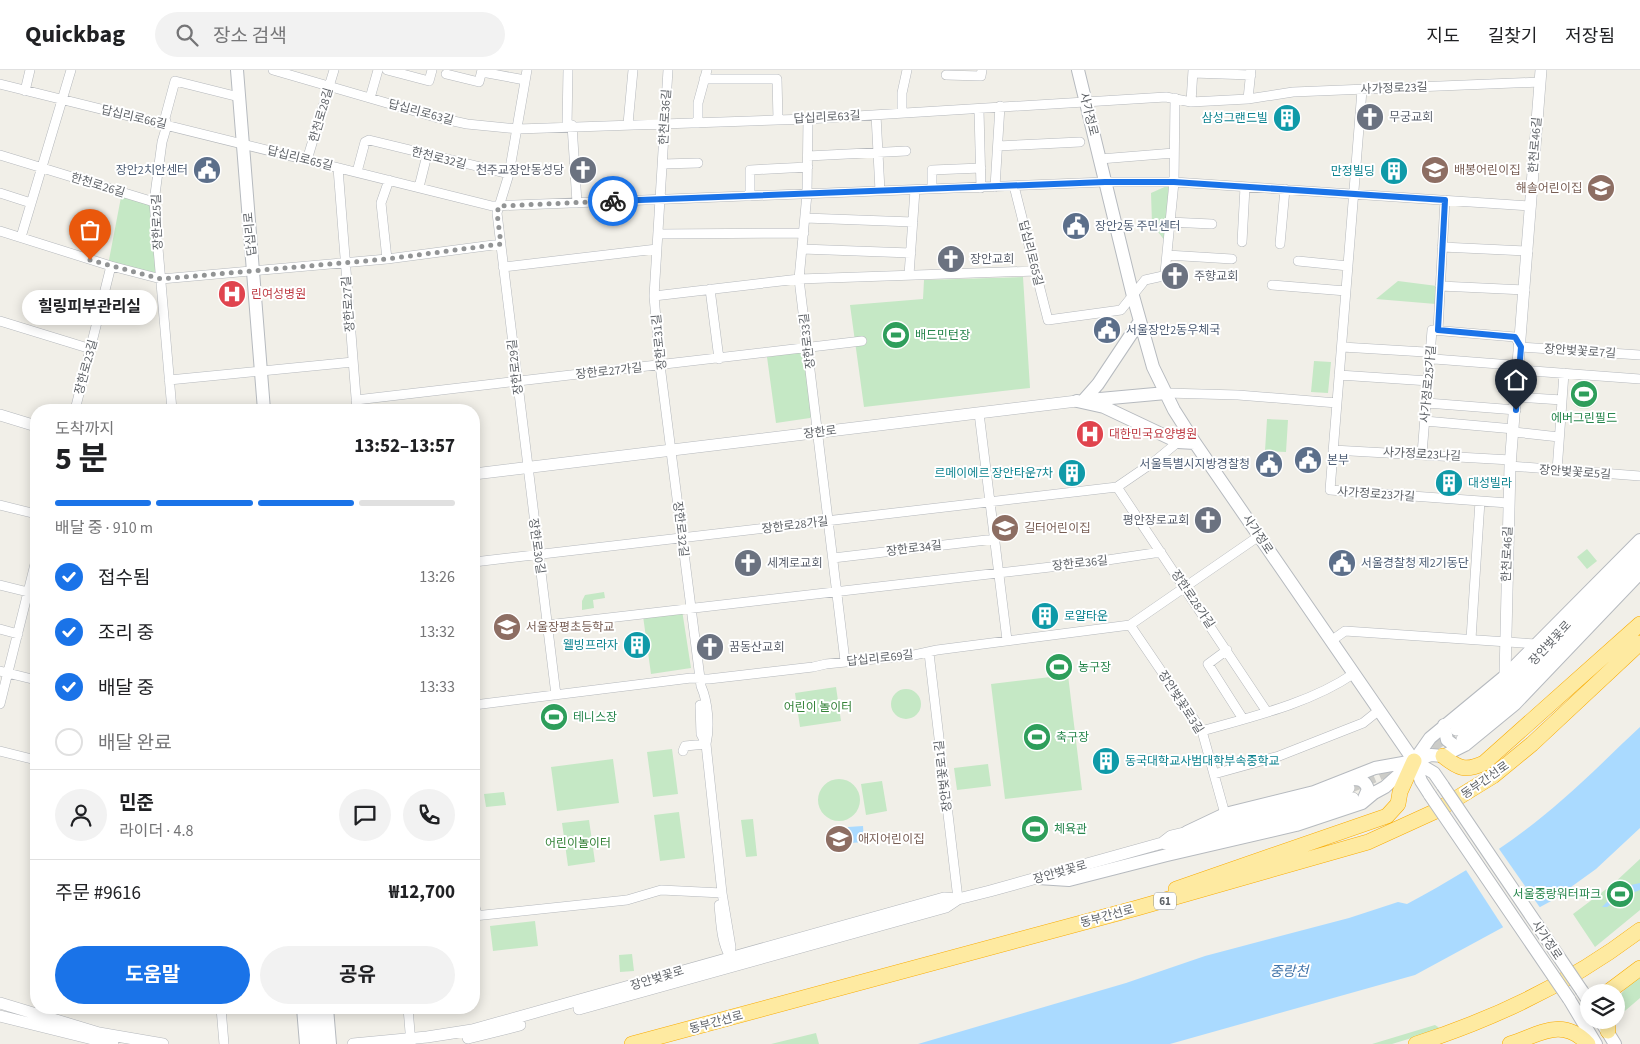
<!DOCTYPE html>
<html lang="ko">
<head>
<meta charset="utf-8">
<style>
  body { margin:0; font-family:"Source Sans 3","Noto Sans KR",sans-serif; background:#f2f2f2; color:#202124; height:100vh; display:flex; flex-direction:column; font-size:19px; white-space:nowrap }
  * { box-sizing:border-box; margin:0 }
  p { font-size:16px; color:#757577 }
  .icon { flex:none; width:28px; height:28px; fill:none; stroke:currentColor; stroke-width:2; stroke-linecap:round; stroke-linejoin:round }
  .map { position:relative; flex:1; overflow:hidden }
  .side { position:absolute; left:30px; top:334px; width:450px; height:610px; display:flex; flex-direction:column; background:#fff; border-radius:20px; box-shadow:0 2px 12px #0003 }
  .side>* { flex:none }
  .tools { position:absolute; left:1580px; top:914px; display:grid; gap:10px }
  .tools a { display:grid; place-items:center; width:45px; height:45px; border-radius:50%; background:#fff; box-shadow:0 2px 12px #0003; font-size:25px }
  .pin { position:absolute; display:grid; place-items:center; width:42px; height:42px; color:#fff; margin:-51px -21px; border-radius:50% 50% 50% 0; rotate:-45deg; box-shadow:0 0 5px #0007 }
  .pin .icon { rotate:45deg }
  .courier { position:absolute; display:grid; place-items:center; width:50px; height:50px; margin:-25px; border:4px solid #1a73e8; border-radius:50%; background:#fff; color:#222; box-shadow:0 1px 6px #0007 }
  .bubble { position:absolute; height:35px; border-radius:18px; background:#fff; box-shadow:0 2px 12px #0003; font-size:16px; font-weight:700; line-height:35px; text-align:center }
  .head em { font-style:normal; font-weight:700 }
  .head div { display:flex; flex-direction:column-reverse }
  .head { display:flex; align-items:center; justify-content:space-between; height:85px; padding:0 25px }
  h1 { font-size:32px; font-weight:700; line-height:38px }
  .bar { display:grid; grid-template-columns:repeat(4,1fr); gap:8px 5px; align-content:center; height:60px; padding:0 25px }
  .bar i { height:6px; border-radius:4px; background:#e0e0e0 }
  .bar .active { background:#1a73e8 }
  .bar p { grid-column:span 4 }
  .line { display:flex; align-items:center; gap:12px; padding:0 25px; border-top:1px solid #e0e0e0 }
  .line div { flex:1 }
  .round { display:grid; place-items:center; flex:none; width:52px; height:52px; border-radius:26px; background:#f2f2f2 }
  ol { padding:0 25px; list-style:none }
  li { display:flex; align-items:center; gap:15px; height:55px }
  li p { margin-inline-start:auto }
  li .icon { padding:5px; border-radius:50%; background:#1a73e8; color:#fff; stroke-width:4 }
  li:last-child { color:#757577 }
  li i { width:28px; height:28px; border:2px solid #e0e0e0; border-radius:50% }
  .cta { display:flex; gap:10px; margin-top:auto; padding:10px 25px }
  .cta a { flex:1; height:58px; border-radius:30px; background:#1a73e8; color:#fff; font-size:20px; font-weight:700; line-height:58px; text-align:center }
  .cta a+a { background:#f2f2f2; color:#202124 }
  header { display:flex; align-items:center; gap:30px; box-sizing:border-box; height:70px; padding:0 25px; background:#fff; border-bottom:1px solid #e0e0e0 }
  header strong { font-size:24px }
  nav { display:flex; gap:28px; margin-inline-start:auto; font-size:18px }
  .search { width:350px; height:45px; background:#f2f2f2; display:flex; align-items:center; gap:12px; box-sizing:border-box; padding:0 18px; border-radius:28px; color:#757577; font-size:19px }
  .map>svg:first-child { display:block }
</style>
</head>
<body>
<header>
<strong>Quickbag</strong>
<div class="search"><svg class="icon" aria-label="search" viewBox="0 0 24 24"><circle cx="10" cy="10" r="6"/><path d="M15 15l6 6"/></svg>장소 검색</div>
<nav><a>지도</a><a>길찾기</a><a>저장됨</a></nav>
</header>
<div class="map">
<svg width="1640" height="974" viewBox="0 0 1640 974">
  <rect width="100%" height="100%" fill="#f1efe8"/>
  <path fill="#c5e8c5" d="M1169,115L1165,171L1152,154L1151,123Z
    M122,122L154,132L161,209L108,195Z
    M1023,207L1030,318L864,337L850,235L923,229L924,210Z
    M1398,211L1437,216L1436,234L1376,229Z
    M800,282L805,285L813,344L810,348L776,353L767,287Z
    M1314,291L1331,292L1328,323L1311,322Z
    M1570 325a14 14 0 1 1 28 0a14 14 0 1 1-28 0Z
    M1267,349L1288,350L1286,382L1265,381Z
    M1587,479L1597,491L1587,499L1577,487Z
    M604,522L605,528L593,530L594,538L582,540V531L585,525Z
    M682,540L691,598L651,604L643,546Z
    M1070,590L1071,602L1048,604L1046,593Z
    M1068,605L1082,720L1005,729L991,614Z
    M836,617L841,651L800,657L795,623Z
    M891 634a15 15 0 1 1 30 0a15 15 0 1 1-30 0Z
    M564,639L565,652L545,655L543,642Z
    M672,679L678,724L653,727L647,682Z
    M613,689L619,733L557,741L551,697Z
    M988,694L991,716L957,720L954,698Z
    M818 730a21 21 0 1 1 42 0a21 21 0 1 1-42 0Z
    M882,711L887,741L866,745L861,714Z
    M504,722L506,735L486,737L484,724Z
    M679,742L685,788L660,791L654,745Z
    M753,749L757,786L746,787L741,750Z
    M589,750L595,792L568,796L562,753Z
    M1640,789V840L1595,877L1573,844L1613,814Z
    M535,851L538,876L493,881L490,856Z
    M632,884L634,901L620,902L619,885Z
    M1640,907V928L1619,946C1612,927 1626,918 1640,907Z
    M1435,955L1441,959L1392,974H1372Z
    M816,963L819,974H771Z"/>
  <path fill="#aadaff" d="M1640,657V758L1596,799L1553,830L1415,905L1170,974H918L1126,913L1205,886L1349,848L1398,832L1407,834C1461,805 1516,771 1562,730C1589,707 1614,681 1640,657Z
    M863,756L864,772L850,773L848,757Z
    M1640,813V820L1624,826L1607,837H1602L1622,817Z"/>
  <path fill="#f1efe8" d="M1497,776L1541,839L1505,860L1464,797Z"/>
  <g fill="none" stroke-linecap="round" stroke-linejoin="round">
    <path stroke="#ccccc8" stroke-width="11" stroke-dasharray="11 5.5" stroke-linecap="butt" d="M1418,686L1453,663
      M1349,718L1400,696"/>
    <defs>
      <path id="minor" d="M273,0L435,47L467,54L518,59L808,49L1166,27L1191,32L1248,29L1293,22L1540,12
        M387,0L429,11L432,0
        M527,0L509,104L497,143L556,625
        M668,0L654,226L660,295L701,616C708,632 710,657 706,674L722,823L731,877L730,887
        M482,2L525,10
        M1193,3L1251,5
        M446,4L479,12L482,0
        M946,5L981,6L982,0
        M704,9H777L778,50
        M0,14L492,136L1105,112H1174L1531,136
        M1362,20L1330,420L1508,433
        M25,21L30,0
        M370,28L378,0
        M1248,29L1251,0
        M1191,32L1193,0
        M979,40L981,118
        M902,43V23L907,0
        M876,45L880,121
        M808,49L807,124L799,209L845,591
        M698,53V33L707,0
        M628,54L633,0
        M572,55L577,133
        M567,56L568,0
        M998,76L1080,72
        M0,85L154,132
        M808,86L906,81
        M1100,89L1174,83
        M307,90L334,0
        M663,94L698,93
        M338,98L357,340
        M357,102L365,72L369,70L509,104
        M1014,116L1048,250L1121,240L1145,210L1163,206L1165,203L1174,112L1175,28
        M419,117L427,85
        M995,117L1000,36
        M932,119V100L981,98
        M0,123L31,133
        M750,126V100L808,97
        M805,148L913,152
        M1169,152L1212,154
        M0,161L111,196L161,209L387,189L501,174
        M658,164L804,163
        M21,167L71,0
        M1242,172L1245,117
        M1280,174L1285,119
        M1442,177L1528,181
        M802,179L911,183
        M1167,185L1232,189
        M387,189L381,133L389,110
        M1298,191L1348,196
        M503,197L657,179
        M909,205L915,120
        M1272,215L1346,221
        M1440,216L1525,220
        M710,219L719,289
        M654,226L799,209L1036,201
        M0,251L91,279
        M1438,260L1445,130
        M1342,277L1425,282L1434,289L1512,295L1519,300L1640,309
        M1339,305L1429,311
        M169,310L353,292
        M1166,323L1238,325L1337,333
        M1517,327L1562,330
        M356,330L862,271
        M1427,333L1516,340
        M75,340L111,196
        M172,340L154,132L162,72L167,55L165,48L175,11L239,27
        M979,343L1007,570
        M1425,351L1514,359
        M1514,362L1559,367
        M1333,380L1511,390
        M1422,384L1432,260L1515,267L1521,277L1640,285
        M1510,396L1640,406
        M1557,401L1564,303
        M1117,417L1267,642
        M0,435L36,444
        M833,488L995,469
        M474,492L1117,417L1155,391L1178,372
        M0,515L36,524
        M547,555L1094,492L1161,482
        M1130,555L1202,661L1225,744
        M0,559L18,564
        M1471,569L1480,431
        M1331,571L1345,561L1536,574
        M1227,580L1208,594L1243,649
        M929,583L958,829
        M0,601L36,610
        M0,634L36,490
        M474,635L691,608L709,609L813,597L826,594L914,585L937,580L1130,555L1259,466
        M700,635L701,664L706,674
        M1202,661C1251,647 1311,633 1353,604
        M0,681L36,690
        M683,681L685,676L706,674
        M1214,704L1279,686L1363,653L1378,641
        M474,833L477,845
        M719,835C721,854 721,871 730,887
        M474,846L627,830L661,820L722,823
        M221,938L224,974
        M408,938L411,974"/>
      <path id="tertiary" d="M0,345L36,356
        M474,404L1077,331
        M1505,606L1510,396L1541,0
        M1456,660L1508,616L1640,480
        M1462,669C1529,616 1580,551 1640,491
        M1162,773L1173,775C1233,760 1294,750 1353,728
        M0,933L99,963L163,974
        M579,939L946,837L958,829
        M0,946L113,974
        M468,968L520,955
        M353,974L427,967L472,960L944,828L958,829L990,821L1162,773L1171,766L1282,740L1349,718"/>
      <path id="secondary" d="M237,0L264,340
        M1078,0L1133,226L1153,297L1174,340L1195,373L1414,691L1421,711L1430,725
        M1089,330L1166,323
        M1077,331L1104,337L1178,372L1195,373
        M1083,331L1098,314L1140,251
        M1444,655L1447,670L1458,678
        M1414,691L1434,703L1443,716
        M1352,709C1360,709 1365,710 1368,719L1362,733
        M1187,762L1225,744L1314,722L1375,698L1414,691L1431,685L1443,686L1465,675L1515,634L1640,503
        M1038,808L1069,810L1167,785L1296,755L1362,733L1374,723L1385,717L1414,691L1430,668L1505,606L1640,470
        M1582,921L1589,932
        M1569,929L1596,974
        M303,938L306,974
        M315,938L318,974
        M327,938L330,974
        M1602,953L1615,974"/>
      <path id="trunk" d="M1443,686C1458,698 1465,702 1484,693L1640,554
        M1176,819L1387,746L1398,734L1400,722L1414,691
        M1608,922L1640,898
        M1607,950L1608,961
        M632,974L1137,838L1368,772L1436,741L1493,706L1532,674L1640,573
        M1416,974C1497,948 1572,912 1640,860
        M1510,974C1539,965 1562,946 1588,974"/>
    </defs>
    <use href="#minor" stroke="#b5b8bc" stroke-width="10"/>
    <use href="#tertiary" stroke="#b5b8bc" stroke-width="12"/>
    <use href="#secondary" stroke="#b6babf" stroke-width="14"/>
    <use href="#trunk" stroke="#f9ab00" stroke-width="16"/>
    <use href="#minor" stroke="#fff" stroke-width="9"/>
    <use href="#tertiary" stroke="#fff" stroke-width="11"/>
    <use href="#secondary" stroke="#fff" stroke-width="12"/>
    <use href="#trunk" stroke="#feeaa1" stroke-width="15"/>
    <defs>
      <path id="secondary-bridge" d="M1443,716L1582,921
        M1430,725L1569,929"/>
    </defs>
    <use href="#secondary-bridge" stroke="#b6babf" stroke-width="14" stroke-linecap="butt"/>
    <use href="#secondary-bridge" stroke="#fff" stroke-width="12"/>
  </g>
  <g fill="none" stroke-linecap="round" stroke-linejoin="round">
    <path stroke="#929495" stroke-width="5" stroke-dasharray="0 9" d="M90,190L161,209L387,189L501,174L497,143L499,136L613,131"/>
    <path stroke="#1a73e8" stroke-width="6" d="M613,131L1105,112H1174L1445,130L1438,260L1515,267L1521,277L1516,340"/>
  </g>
  <defs>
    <symbol id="church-disc" viewBox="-11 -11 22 22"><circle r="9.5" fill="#6b7280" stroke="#fff"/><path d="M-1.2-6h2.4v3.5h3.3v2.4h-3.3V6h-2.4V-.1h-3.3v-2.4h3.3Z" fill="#fff"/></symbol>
    <symbol id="building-disc" viewBox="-11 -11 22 22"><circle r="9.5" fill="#0f9aa8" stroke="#fff"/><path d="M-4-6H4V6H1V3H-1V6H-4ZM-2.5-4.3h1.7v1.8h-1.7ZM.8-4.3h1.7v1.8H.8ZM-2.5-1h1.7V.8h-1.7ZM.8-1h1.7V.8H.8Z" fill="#fff"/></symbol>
    <symbol id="civic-disc" viewBox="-11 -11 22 22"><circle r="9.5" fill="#5c6f8a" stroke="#fff"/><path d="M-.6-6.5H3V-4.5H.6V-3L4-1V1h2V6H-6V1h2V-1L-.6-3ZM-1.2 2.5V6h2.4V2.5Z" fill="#fff"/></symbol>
    <symbol id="school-disc" viewBox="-11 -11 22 22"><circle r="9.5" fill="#8d6e63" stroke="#fff"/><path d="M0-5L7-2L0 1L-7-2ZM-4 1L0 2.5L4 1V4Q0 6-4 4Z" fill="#fff"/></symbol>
    <symbol id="hospital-disc" viewBox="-11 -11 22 22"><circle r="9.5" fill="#e0444e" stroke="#fff"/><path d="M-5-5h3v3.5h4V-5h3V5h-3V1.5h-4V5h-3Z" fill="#fff"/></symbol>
    <symbol id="stadium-disc" viewBox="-11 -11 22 22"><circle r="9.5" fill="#2e9e5b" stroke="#fff"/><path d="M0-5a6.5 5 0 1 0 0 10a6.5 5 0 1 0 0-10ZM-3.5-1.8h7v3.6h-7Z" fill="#fff"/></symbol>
  </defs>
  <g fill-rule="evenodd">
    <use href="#church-disc" x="1354" y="31" width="32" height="32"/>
    <use href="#building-disc" x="1271" y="32" width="32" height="32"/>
    <use href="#civic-disc" x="191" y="84" width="32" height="32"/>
    <use href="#church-disc" x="567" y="84" width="32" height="32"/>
    <use href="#school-disc" x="1419" y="84" width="32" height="32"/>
    <use href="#building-disc" x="1378" y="85" width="32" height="32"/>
    <use href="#school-disc" x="1585" y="102" width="32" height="32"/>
    <use href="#civic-disc" x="1060" y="140" width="32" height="32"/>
    <use href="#church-disc" x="935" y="173" width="32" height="32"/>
    <use href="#church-disc" x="1159" y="190" width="32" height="32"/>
    <use href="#hospital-disc" x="216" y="208" width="32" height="32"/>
    <use href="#civic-disc" x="1091" y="244" width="32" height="32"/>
    <use href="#stadium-disc" x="880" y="249" width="32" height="32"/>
    <use href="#stadium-disc" x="1568" y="308" width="32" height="32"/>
    <use href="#hospital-disc" x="1074" y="348" width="32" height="32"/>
    <use href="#civic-disc" x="1292" y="374" width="32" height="32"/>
    <use href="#civic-disc" x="1253" y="378" width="32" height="32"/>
    <use href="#building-disc" x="1056" y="387" width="32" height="32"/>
    <use href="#building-disc" x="1433" y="397" width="32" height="32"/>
    <use href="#church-disc" x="1192" y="434" width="32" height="32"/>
    <use href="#school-disc" x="989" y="442" width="32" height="32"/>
    <use href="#church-disc" x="732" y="477" width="32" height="32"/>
    <use href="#civic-disc" x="1326" y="477" width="32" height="32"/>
    <use href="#building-disc" x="1029" y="530" width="32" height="32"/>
    <use href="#school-disc" x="491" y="541" width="32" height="32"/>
    <use href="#building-disc" x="621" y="559" width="32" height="32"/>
    <use href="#church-disc" x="694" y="561" width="32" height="32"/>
    <use href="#stadium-disc" x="1043" y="581" width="32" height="32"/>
    <use href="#stadium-disc" x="538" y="631" width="32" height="32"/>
    <use href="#stadium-disc" x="1021" y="651" width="32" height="32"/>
    <use href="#building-disc" x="1090" y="675" width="32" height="32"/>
    <use href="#stadium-disc" x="1019" y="743" width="32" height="32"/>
    <use href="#school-disc" x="823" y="753" width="32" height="32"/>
    <use href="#stadium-disc" x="1604" y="808" width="32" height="32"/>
  </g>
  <g text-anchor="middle" stroke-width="4" stroke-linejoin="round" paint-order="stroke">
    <rect fill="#fff" stroke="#8f9295" stroke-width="1" x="1154" y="822.5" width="22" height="17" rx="4"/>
    <g font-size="11" font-weight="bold" fill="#5f6368">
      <text x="1165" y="835">61</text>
    </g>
    <g font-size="12" fill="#5f6368" stroke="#fff">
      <text transform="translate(1394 18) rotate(-2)" y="4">사가정로23길</text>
      <text transform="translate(421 42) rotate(15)" y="4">답십리로63길</text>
      <text transform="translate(1089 44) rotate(76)" y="4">사가정로</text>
      <text transform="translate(321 45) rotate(-74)" y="4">한천로28길</text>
      <text transform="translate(134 47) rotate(13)" y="4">답십리로66길</text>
      <text transform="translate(665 47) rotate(-87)" y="4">한천로36길</text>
      <text transform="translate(827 47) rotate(-3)" y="4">답십리로63길</text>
      <text transform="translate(1535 75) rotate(-86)" y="4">한천로46길</text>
      <text transform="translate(300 88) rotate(14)" y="4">답십리로65길</text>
      <text transform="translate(439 88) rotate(14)" y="4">한천로32길</text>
      <text transform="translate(98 115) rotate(17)" y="4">한천로26길</text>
      <text transform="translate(157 152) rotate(-92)" y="4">장한로25길</text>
      <text transform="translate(250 164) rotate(-95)" y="4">답십리로</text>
      <text transform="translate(1031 183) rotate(76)" y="4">답십리로65길</text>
      <text transform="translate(348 234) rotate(-94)" y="4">장한로27길</text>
      <text transform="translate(807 271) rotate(-97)" y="4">장한로33길</text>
      <text transform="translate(659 272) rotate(-96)" y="4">장한로31길</text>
      <text transform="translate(1580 281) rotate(4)" y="4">장안벚꽃로7길</text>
      <text transform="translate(86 297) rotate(-75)" y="4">장한로23길</text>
      <text transform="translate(515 297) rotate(-97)" y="4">장한로29길</text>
      <text transform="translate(609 301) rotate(-6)" y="4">장한로27가길</text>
      <text transform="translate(1428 314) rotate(-85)" y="4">사가정로25가길</text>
      <text transform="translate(820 362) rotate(-7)" y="4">장한로</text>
      <text transform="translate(1422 384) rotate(3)" y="4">사가정로23나길</text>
      <text transform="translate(1575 402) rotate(4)" y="4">장안벚꽃로5길</text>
      <text transform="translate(1376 424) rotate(4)" y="4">사가정로23가길</text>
      <text transform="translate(795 455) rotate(-7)" y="4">장한로28가길</text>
      <text transform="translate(681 459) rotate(83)" y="4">장한로32길</text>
      <text transform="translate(1258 464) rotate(56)" y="4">사가정로</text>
      <text transform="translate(537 476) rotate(82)" y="4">장한로30길</text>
      <text transform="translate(914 478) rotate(-7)" y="4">장한로34길</text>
      <text transform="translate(1507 484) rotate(-88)" y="4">한천로46길</text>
      <text transform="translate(1080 493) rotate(-6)" y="4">장한로36길</text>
      <text transform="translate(1193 529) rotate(56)" y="4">장한로28가길</text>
      <text transform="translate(1550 573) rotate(-47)" y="4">장안벚꽃로</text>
      <text transform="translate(880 588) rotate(-6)" y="4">답십리로69길</text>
      <text transform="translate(1181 632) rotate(57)" y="4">장안벚꽃로3길</text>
      <text transform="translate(943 706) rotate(-97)" y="4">장안벚꽃로1길</text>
      <text transform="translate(1485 710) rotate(-35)" y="4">동부간선로</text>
      <text transform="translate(1060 802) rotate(-16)" y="4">장안벚꽃로</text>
      <text transform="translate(1107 846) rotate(-15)" y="4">동부간선로</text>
      <text transform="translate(1547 870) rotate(56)" y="4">사가정로</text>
      <text transform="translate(657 908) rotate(-17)" y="4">장안벚꽃로</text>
      <text transform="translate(716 952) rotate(-15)" y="4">동부간선로</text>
    </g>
    <g font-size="12" fill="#5b616d" stroke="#fff" text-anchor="start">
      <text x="1389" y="51">무궁교회</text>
      <text x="564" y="104" text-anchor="end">천주교장안동성당</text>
      <text x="970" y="193">장안교회</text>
      <text x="1194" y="210">주향교회</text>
      <text x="1189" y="454" text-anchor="end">평안장로교회</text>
      <text x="767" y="497">세계로교회</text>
      <text x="729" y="581">꿈동산교회</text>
    </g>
    <g font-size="12" fill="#0d838f" stroke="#fff" text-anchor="end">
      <text x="1268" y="52">삼성그랜드빌</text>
      <text x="1375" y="105">만정빌딩</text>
      <text x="1053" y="407">르메이에르 장안타운7차</text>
      <text x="1468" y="417" text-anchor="start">대성빌라</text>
      <text x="1064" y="550" text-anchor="start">로얄타운</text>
      <text x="618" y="579">웰빙프라자</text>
      <text x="1125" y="695" text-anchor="start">동국대학교사범대학부속중학교</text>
    </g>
    <g font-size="12" fill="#4e5e75" stroke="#fff" text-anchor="start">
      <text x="188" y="104" text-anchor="end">장안2치안센터</text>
      <text x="1095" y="160">장안2동 주민센터</text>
      <text x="1126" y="264">서울장안2동우체국</text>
      <text x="1327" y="394">본부</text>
      <text x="1250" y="398" text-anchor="end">서울특별시지방경찰청</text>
      <text x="1361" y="497">서울경찰청 제2기동단</text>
    </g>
    <g font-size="12" fill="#785e54" stroke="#fff" text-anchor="start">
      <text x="1454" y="104">배봉어린이집</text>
      <text x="1582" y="122" text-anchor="end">해솔어린이집</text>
      <text x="1024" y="462">길터어린이집</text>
      <text x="526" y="561">서울장평초등학교</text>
      <text x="858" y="773">애지어린이집</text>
    </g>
    <g font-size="12" fill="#be3a42" stroke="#fff" text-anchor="start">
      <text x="251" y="228">린여성병원</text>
      <text x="1109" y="368">대한민국요양병원</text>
    </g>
    <g font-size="12" fill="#27864d" stroke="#fff" text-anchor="start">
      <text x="915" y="269">배드민턴장</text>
      <text x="1584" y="352" text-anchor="middle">에버그린필드</text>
      <text x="1078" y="601">농구장</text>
      <text x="573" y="651">테니스장</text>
      <text x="1056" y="671">축구장</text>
      <text x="1054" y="763">체육관</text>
      <text x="1601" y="828" text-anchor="end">서울중랑워터파크</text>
    </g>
    <g font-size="12" fill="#348238" stroke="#fff">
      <text x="818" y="641">어린이 놀이터</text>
      <text x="578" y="777">어린이놀이터</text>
    </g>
    <g font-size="14" font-style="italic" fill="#4174aa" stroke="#fff">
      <text x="1289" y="906">중랑천</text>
    </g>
  </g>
</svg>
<div class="tools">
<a><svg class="icon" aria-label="layers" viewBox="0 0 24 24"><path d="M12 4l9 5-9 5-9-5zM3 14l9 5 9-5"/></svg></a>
</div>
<div class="pin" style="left:90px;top:190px;background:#ea580c"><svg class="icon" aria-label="bag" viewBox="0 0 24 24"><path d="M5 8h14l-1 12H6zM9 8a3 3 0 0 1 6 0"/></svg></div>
<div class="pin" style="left:1516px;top:340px;background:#1f2937"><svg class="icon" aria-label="home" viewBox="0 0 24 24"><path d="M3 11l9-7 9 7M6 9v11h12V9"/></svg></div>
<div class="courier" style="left:613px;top:131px"><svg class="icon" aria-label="bike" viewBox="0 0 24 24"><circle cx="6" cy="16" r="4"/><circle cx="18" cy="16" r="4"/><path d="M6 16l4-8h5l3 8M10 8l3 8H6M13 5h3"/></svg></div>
<div class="bubble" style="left:22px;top:220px;width:135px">힐링피부관리실</div>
<section class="side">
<div class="head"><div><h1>5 분</h1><p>도착까지</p></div><em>13:52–13:57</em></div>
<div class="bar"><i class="active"></i><i class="active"></i><i class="active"></i><i></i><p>배달 중 · 910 m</p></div>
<ol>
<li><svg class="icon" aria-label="check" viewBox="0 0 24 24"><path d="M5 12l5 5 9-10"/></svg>접수됨<p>13:26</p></li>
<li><svg class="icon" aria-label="check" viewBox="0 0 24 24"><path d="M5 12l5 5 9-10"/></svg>조리 중<p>13:32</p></li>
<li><svg class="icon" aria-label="check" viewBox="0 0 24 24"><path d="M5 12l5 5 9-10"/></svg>배달 중<p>13:33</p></li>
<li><i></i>배달 완료</li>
</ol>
<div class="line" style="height:90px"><a class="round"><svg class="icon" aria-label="person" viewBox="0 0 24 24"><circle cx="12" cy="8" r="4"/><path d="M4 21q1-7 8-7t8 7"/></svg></a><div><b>민준</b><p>라이더 · 4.8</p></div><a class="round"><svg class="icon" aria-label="chat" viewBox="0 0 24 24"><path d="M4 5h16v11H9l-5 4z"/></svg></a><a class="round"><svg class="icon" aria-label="phone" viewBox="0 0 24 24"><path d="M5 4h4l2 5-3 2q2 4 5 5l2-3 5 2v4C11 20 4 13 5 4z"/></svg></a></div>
<div class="line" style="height:65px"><div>주문 #9616</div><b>₩12,700</b></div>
<div class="cta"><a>도움말</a><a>공유</a></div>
</section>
</div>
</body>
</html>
